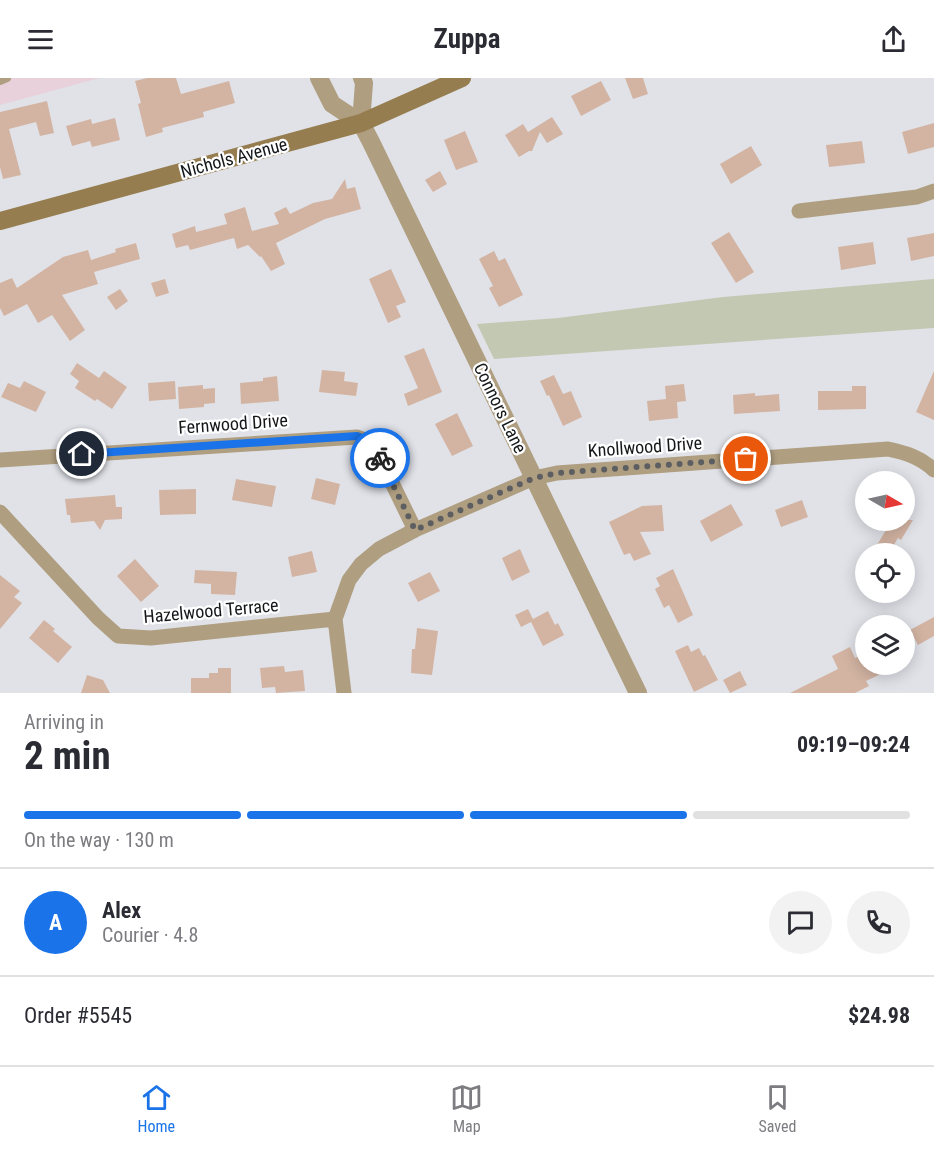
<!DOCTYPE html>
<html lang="en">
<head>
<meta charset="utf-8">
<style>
  body { margin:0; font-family:"Roboto Condensed",sans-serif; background:#f2f2f3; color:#2b2b33; height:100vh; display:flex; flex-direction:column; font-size:22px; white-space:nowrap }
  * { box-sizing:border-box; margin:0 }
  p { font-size:20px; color:#7c7c81 }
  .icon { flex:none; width:33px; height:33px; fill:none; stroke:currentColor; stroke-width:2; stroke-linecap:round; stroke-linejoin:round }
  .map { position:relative; height:615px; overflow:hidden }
  .drawer { display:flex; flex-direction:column; background:#fff; flex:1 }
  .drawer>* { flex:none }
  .needle { width:39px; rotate:99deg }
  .tools { position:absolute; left:855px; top:393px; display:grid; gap:12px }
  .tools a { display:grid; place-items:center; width:60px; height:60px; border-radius:50%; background:#fff; box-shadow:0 3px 15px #0003; font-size:30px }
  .pin { position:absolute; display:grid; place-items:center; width:51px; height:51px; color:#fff; margin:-26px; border:3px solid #fff; border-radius:50%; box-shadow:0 2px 6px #0007 }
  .courier { position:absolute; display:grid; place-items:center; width:60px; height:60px; margin:-30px; border:4px solid #1a73e8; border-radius:50%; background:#fff; color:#222; box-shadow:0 2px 8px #0007 }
  .headline em { font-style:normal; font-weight:700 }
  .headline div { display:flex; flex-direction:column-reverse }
  .headline { display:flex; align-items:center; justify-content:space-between; height:102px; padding:0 24px }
  h1 { font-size:39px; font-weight:700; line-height:45px }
  .bar { display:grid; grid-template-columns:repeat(4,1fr); gap:9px 6px; align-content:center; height:72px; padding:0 24px }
  .bar i { height:8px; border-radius:4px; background:#e1e1e2 }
  .bar .on { background:#1a73e8 }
  .bar p { grid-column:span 4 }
  .line { display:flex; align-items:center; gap:15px; padding:0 24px; border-top:2px solid #e1e1e2 }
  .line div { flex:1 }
  .round { display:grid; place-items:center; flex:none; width:63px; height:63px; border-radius:32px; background:#f2f2f3 }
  header { display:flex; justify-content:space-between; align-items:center; height:78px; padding:0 24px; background:#fff; font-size:27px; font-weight:700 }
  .menu { display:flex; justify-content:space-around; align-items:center; height:84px; border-top:2px solid #e1e1e2; background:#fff; font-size:16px; color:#7c7c81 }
  .menu a { display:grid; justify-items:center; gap:3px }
  .menu .on { color:#1a73e8 }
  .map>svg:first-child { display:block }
</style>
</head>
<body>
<header><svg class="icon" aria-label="menu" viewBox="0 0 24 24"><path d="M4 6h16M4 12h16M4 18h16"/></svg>Zuppa<svg class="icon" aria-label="share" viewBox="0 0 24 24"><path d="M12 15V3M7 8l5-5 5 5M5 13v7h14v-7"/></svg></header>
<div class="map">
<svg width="934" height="615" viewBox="0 0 934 615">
  <rect width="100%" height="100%" fill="#e0e2e8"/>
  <path fill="#e9d1dc" d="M0,0H100L0,27Z"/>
  <path fill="#c3c8b2" d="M934,201V250L494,281L477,246L558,240L723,219Z"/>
  <path fill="#d3b4a3" d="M147,0H176L181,16L229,3L235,25L203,34L204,39L162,50L163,54L146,59L138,26L141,25L135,3Z
    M625,0H643L648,16L633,21Z
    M601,3L611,22L581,38L571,18Z
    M47,23L54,55L40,58L36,44L9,51L21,97L3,101L0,89V34Z
    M552,39L563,56L547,65L540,54L532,73H529L519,79L505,57L523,46L528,54Z
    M115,40L120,62L92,69L90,63L72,68L66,48L91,41L92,46Z
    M934,45V69L908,76L902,54Z
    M465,53L478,84L456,92L444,62Z
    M862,63L865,85L829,89L826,67Z
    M751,68L762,87L731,106L720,86Z
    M440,93L447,106L433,114L425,102Z
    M345,101L347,111L355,109L361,131L325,141L276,165L285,186L271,193L261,178L260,179L248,167L237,171L234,160L190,172L188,167L176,170L172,156L195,148L196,154L227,146L224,136L245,129L252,153L279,146L274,135L286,129L290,136L313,125L332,121Z
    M729,154L754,194L736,205L711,165Z
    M934,155V178L911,183L907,160Z
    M873,164L876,186L841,192L838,169Z
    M136,165L140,181L94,194L98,206L62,217L85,252L70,263L52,237L38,245L27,226L4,238L0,230V205L12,200L17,210L63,179L88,172L91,182L116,174L115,171Z
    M494,173L499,183L505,180L523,217L499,229L489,210L493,208L479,181Z
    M391,191L406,224L396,228L401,239L388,245L369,201Z
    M165,201L169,215L156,219L151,205Z
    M120,211L128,223L116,232L107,219Z
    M424,270L442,314L408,328L404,316L418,310L404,278Z
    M77,285L99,300L104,293L127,309L112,331L97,321L95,323L75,310L79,303L70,296Z
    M322,292L345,294L344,303L358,305L356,318L319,314Z
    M934,293V342L916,334Z
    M554,297L563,316L571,313L582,339L563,348L549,317L547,318L540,303Z
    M277,298L279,323L241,326L240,305L263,303V300Z
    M24,303L46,314L36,334L1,319L8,305L20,310Z
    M175,303L176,321L149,323L148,305Z
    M684,306L686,323L677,324L678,340L649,343L647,323L666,321L665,308Z
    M203,307V311L215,310V325L204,326V329L179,331L178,309Z
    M852,308H866V331L818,332V313H852Z
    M755,315V318L779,316L780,333L734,336L733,317Z
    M457,335L473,368L452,378L435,346Z
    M316,400L340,406L335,427L311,421Z
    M236,401L276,408L272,429L232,422Z
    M196,411V436L160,437L159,412Z
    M115,417L116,429H122V441L105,442L100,452L94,443L71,445L70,437H67L65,421Z
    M802,422L808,439L781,449L775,432Z
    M731,426L743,447L711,464L700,443Z
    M662,427L664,453L640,454L651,476L634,483L630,475L624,477L609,444L642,428Z
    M871,442H913L901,462L898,460L889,475L877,467L886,452Z
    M520,471L530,494L512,503L502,480Z
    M312,473L317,494L292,499L288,479Z
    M135,481L159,508L141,524L117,498Z
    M673,491L693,537L678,545L669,527L664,530L655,511L660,508L656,500Z
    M195,492L237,494L235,517L211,516V506L194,505Z
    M430,494L440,513L418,524L408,505Z
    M0,497L20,513L14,519L22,525L0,551Z
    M528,531L533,541L548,533L555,547L558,545L564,557L543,568L531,544L521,549L515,537Z
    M934,539V558L918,567L910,552Z
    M44,542L55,551L53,553L72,569L58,585L29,560Z
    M417,550L438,553L432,597L411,595L412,571H415Z
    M688,567L691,574L699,570L703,578L705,577L718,602L694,614L675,573Z
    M850,569L855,580L866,575V586H902L866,603L869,608L855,615H790L838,591L832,578Z
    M284,588L285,594L303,592L305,613L276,615L275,609L262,610L260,590Z
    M218,590H231V615H191V600H209V595H218Z
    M740,593L747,607L730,615L723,602Z
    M87,597L103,602L110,615H81Z"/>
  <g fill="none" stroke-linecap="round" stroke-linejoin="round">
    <path stroke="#af9e80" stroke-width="8" d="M0,3L7,0"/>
    <path stroke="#af9e80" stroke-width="15" d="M799,133L917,119L934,113
      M0,382L357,359L367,363L376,372L415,452
      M0,434L98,540L118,558L151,560L335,541
      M344,615L335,541L349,502L361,486L379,471L415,452L534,400L557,395L888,371C906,375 920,379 934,392"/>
    <path stroke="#af9e80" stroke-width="18" d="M319,0L332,26L361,45L371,64L638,615
      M361,45L364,5L362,0"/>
    <path stroke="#967d4f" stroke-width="18" d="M0,143L361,45L462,0"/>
  </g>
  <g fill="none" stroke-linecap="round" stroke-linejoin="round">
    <path stroke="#5d5e61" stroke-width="6" stroke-dasharray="0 10.8" d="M380,380L415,452L534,400L557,395L746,381"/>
    <path stroke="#1a73e8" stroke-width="8" d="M82,376L357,358C369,363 375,369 380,380"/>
  </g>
  <g text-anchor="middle" stroke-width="4.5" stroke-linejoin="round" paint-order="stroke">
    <g font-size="18" fill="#161719" stroke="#fff">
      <text transform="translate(234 80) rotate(-15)" y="6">Nichols Avenue</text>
      <text transform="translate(500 330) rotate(64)" y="6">Connors Lane</text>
      <text transform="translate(233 346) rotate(-4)" y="6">Fernwood Drive</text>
      <text transform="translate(645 369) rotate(-4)" y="6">Knollwood Drive</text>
      <text transform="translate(211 533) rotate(-5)" y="6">Hazelwood Terrace</text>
    </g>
  </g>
</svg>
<div class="tools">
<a><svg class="needle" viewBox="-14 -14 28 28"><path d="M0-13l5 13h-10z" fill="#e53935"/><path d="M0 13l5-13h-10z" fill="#7c7c81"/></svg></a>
<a><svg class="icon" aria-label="locate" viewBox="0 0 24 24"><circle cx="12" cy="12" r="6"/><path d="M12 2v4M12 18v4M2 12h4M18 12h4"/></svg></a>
<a><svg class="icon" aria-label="layers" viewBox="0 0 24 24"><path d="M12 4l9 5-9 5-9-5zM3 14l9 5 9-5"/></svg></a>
</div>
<div class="pin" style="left:746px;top:381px;background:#ea580c"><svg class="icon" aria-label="bag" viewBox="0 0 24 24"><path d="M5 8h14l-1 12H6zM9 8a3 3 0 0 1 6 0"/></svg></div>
<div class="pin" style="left:82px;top:376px;background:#1f2937"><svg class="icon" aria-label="home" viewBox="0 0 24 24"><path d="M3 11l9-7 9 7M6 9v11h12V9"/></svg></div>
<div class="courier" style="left:380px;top:380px"><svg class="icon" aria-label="bike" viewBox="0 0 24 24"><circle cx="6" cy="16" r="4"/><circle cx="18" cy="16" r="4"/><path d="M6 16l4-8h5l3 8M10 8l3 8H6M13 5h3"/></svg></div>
</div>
<section class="drawer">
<div class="headline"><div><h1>2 min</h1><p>Arriving in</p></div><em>09:19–09:24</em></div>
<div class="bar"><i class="on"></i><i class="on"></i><i class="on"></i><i></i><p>On the way · 130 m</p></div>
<div class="line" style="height:108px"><b class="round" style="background:#1a73e8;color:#fff">A</b><div><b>Alex</b><p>Courier · 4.8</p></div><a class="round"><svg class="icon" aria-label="chat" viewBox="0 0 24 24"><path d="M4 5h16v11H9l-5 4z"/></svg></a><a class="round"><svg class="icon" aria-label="phone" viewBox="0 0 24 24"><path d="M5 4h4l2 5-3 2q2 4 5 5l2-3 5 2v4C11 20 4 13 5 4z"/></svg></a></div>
<div class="line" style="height:78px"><div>Order #5545</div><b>$24.98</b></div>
</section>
<nav class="menu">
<a class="on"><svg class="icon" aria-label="home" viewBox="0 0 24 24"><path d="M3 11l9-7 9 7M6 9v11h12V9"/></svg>Home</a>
<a><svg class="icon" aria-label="map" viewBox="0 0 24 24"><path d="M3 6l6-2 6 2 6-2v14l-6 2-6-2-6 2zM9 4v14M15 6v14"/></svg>Map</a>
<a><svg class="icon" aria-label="saved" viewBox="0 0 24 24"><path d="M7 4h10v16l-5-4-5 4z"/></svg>Saved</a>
</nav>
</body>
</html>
